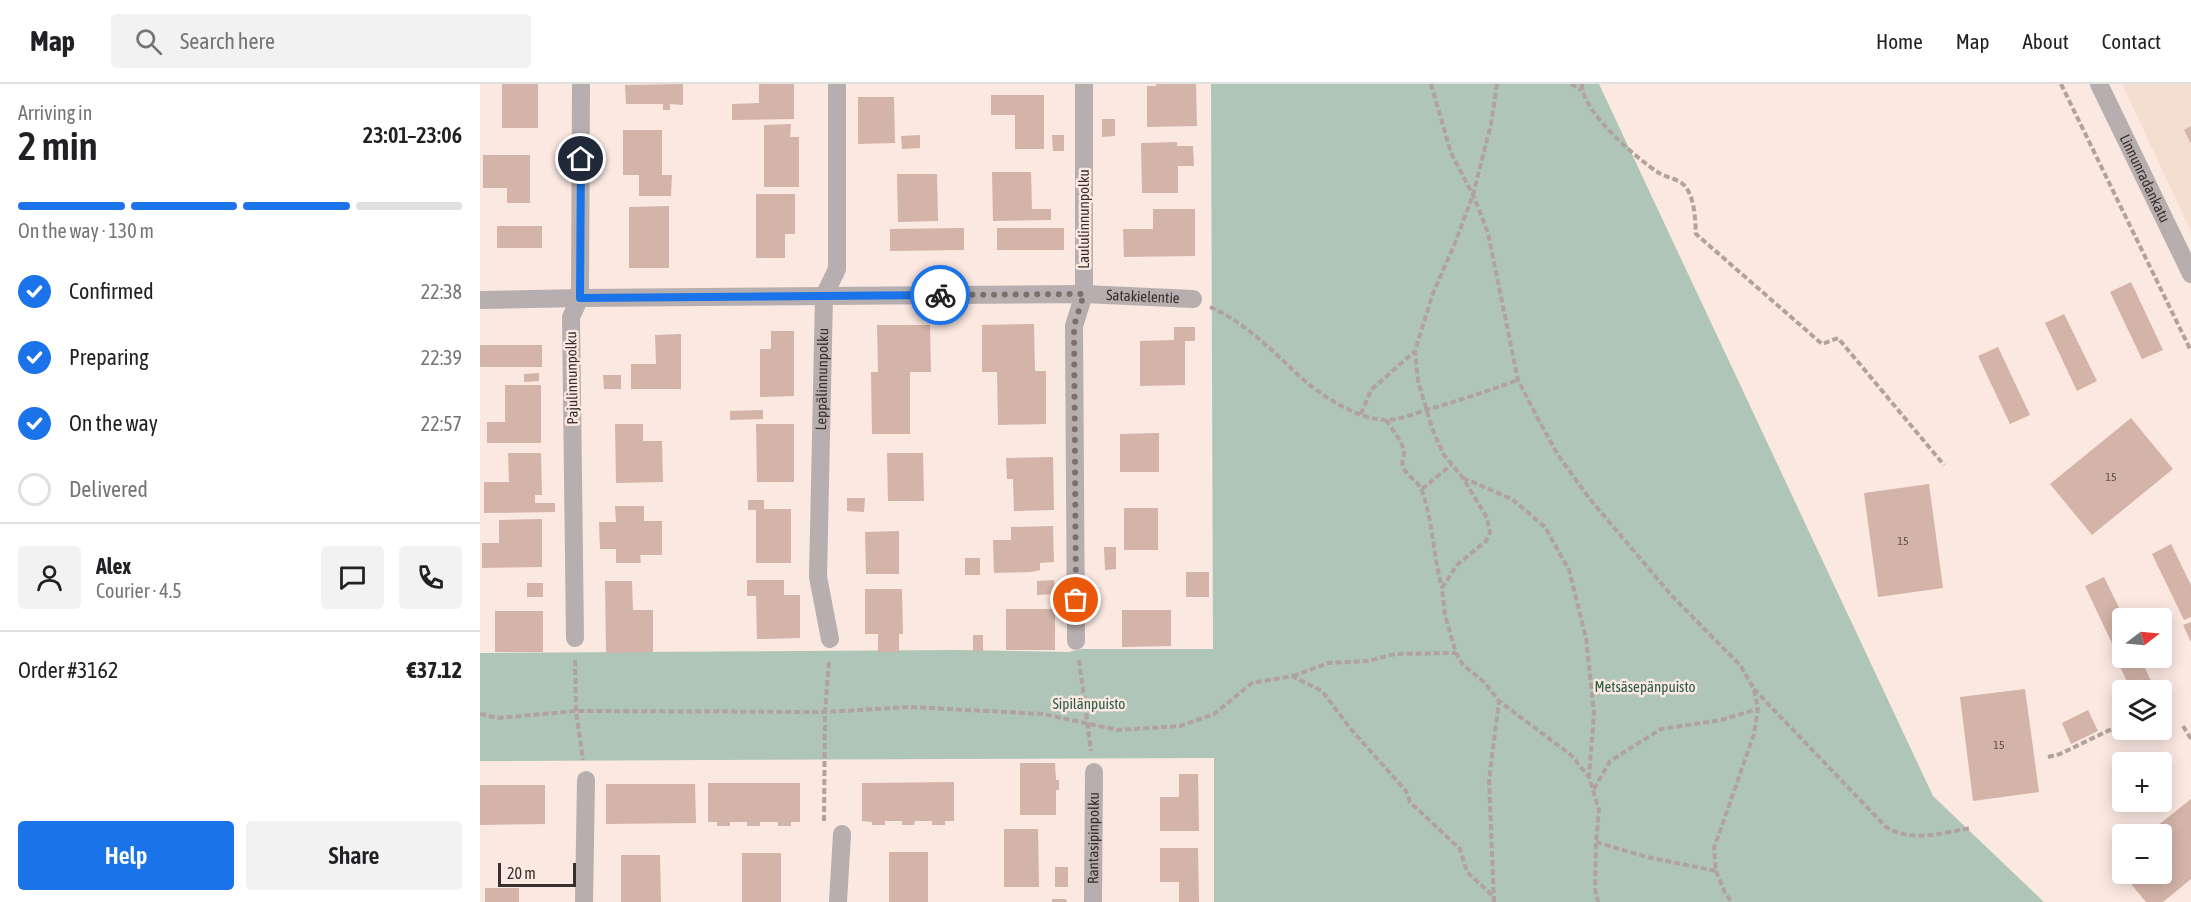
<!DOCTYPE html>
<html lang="en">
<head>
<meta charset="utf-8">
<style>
  body { margin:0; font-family:"Asap Condensed",sans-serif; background:#f2f2f2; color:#202124; height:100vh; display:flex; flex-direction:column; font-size:22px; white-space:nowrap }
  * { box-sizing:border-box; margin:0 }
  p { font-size:20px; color:#757577 }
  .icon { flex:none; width:33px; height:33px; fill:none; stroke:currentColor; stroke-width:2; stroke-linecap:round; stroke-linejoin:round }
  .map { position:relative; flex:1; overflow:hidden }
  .details { display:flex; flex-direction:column; background:#fff; width:480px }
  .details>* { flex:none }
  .needle { width:39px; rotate:74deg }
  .controls { position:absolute; left:1632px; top:524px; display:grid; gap:12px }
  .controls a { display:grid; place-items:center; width:60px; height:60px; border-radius:6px; background:#fff; box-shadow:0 3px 15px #0003; font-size:30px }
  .scale { position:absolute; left:18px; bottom:15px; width:78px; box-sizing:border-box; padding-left:6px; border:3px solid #37302d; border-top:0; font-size:16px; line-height:21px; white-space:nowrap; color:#37302d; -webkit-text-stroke:4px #fbe8e1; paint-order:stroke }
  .pin { position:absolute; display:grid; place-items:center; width:51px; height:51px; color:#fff; margin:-26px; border:3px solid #fff; border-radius:50%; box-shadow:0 2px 6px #0007 }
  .courier { position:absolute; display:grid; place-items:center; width:60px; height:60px; margin:-30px; border:4px solid #1a73e8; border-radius:50%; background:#fff; color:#222; box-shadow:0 2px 8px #0007 }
  .overview em { font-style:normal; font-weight:600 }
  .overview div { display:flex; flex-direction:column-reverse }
  .overview { display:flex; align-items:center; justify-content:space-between; height:102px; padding:0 18px }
  h1 { font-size:39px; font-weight:600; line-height:45px }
  .bar { display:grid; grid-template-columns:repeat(4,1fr); gap:9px 6px; align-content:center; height:72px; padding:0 18px }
  .bar i { height:8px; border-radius:4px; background:#e0e0e0 }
  .bar .on { background:#1a73e8 }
  .bar p { grid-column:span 4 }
  .line { display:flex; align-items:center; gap:15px; padding:0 18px; border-top:2px solid #e0e0e0 }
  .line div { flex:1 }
  .round { display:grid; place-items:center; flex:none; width:63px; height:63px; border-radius:6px; background:#f2f2f2 }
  ol { padding:0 18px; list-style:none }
  li { display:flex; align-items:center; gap:18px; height:66px }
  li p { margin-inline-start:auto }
  li .icon { padding:6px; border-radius:50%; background:#1a73e8; color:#fff; stroke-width:4 }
  li:last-child { color:#757577 }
  li i { width:33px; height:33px; border:3px solid #e0e0e0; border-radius:50% }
  .cta { display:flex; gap:12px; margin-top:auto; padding:12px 18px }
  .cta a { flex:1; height:69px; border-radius:6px; background:#1a73e8; color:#fff; font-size:24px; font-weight:600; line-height:69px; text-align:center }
  .cta a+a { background:#f2f2f2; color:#202124 }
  header { display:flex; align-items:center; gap:36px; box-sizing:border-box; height:84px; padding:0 30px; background:#fff; border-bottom:2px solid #e0e0e0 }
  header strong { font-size:28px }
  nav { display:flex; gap:33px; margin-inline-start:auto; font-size:21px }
  .search { width:420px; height:54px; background:#f2f2f2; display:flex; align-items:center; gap:15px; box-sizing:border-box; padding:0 21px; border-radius:6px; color:#757577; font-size:22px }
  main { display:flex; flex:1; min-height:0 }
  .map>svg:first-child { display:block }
</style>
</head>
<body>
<header>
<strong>Map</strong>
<div class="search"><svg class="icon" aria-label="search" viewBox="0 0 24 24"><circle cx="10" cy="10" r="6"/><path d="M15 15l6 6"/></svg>Search here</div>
<nav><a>Home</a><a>Map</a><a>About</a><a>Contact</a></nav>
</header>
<main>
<section class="details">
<div class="overview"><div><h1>2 min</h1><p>Arriving in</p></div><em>23:01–23:06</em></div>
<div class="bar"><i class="on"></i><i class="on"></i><i class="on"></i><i></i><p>On the way · 130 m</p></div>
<ol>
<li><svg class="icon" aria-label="check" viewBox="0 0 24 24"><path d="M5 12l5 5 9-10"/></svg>Confirmed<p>22:38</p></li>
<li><svg class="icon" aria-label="check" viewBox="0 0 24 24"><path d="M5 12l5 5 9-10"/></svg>Preparing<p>22:39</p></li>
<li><svg class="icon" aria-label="check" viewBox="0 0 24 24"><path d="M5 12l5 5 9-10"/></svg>On the way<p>22:57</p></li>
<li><i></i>Delivered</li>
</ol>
<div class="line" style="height:108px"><a class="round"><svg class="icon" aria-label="person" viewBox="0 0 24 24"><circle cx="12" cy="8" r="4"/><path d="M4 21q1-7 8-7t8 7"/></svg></a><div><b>Alex</b><p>Courier · 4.5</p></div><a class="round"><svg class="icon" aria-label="chat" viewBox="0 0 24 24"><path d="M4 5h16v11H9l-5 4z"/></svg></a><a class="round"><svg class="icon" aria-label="phone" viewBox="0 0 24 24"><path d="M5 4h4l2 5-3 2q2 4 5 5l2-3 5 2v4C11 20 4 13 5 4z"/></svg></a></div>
<div class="line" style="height:78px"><div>Order #3162</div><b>€37.12</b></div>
<div class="cta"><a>Help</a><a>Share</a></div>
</section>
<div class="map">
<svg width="1711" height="818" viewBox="0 0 1711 818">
  <rect width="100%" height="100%" fill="#fbe8e1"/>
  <path fill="#f3decf" d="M1642,0H1711V147Z"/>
  <path fill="#afc5b8" d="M731,0H1119L1453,712L1564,818H734V674L0,677V569L478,566L589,568L602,565H733Z"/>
  <path fill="#d4b3a8" d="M22,0H58V44H22Z
    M203,0V21L190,20V26H183V20H146L145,1Z
    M279,0H314V35L252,36V20L279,19Z
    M676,0H716L717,42L667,43V2H676Z
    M511,11H564V65H535V31H511Z
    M378,13H414L415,59L378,60Z
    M622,35H635V52L622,53Z
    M311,40L310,53H319V103H284V41Z
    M1711,42V60L1704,46Z
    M143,46H182V91H192L191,112H159V91H143Z
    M440,51V64L422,65L421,52Z
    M572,51H584V67H573Z
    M697,58V62H713L714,82H698V109H662L661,59Z
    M3,71H50V119H27V104H3Z
    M512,88H551L552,125H571V136L513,137Z
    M417,90H457L458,137L418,138Z
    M276,110H315V150H305V174H276Z
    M189,122V184H149V123Z
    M673,125H715V172L644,173L643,145H673Z
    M17,142H62V164H17Z
    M484,144V166L410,167V145Z
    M517,144H584V166H517Z
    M1651,198L1683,266L1662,275L1630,208Z
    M1584,230L1617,297L1597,307L1565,239Z
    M554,240L555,287H566V340L518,341L517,288H502V241Z
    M397,241H450L451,288H430V350H392L391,288H398Z
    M694,243H715V257H705V301L660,302V257L694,256Z
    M291,247H314V312L280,313V265H291Z
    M201,250V305H151V280H176L175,251Z
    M0,261H62V283H0Z
    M1518,263L1550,331L1530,340L1498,272Z
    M59,289V297L44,298V290Z
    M123,291H141V305H124Z
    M25,301H61V359H7V338H25Z
    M283,326V335L250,336V327Z
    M1651,334L1693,385L1612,451L1570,400Z
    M135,340H163V357H182L183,398L136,399Z
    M276,340H314V398H277Z
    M679,349V388H640V350Z
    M28,369H61L62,411H55V419H75V428L4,429V398H29Z
    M407,369H443L444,417H408Z
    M573,373L574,426L534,427L533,395H527L526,374Z
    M1449,400L1463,504L1398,513L1384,409Z
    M367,414H385L384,428L367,427Z
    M268,416H284V425H311V479H276V426H268Z
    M135,422H164V437H182V471H160L161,479H136V465H120L119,438H136Z
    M644,424H678V466H644Z
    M62,435V483L2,484V459H19V436Z
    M573,442L574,478L560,479V486L551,488L514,489L513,456H531V443Z
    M419,447V490H386L385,448Z
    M1691,460L1711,501V533L1704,536L1672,470Z
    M624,463H636V485L625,486Z
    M485,474H500V491H485Z
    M706,488H729V513H706Z
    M1624,493L1644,534L1642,567L1637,570L1605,502Z
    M267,496H304V511H320V554L277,555L276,512H267Z
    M574,496L575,510L557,511V497Z
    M125,497H152L153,526H173V568L126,569Z
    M47,499H63V513H47Z
    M385,505H422L423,550H419V568H398V550H385Z
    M526,525H575V566H526Z
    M642,526H691V562L642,563Z
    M15,527H63V568H15Z
    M1711,538V558L1703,541Z
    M493,551H503V567H493Z
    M1642,571V573H1660L1675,606H1651L1636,574Z
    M1545,605L1559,708L1493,717L1480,613Z
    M1682,620L1687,632L1682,635Z
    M1608,626L1618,647L1591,660L1582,639Z
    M540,679H575L576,696H579V706H576V731H540Z
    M699,690H718L719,747H680V713H699Z
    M474,698V737H465V741H452V737H435L434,741H422V737H405V741H392V738L382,737V699Z
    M228,699H320V738H311V742H298V738H280V742H267V738H250V742H237V738H228Z
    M126,700H215L216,739L126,740Z
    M0,701H65V740L0,741Z
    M1711,715V795L1683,818H1666L1633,778L1642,770V789H1682V750H1667Z
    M524,745H558L559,803H524Z
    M680,764H718L719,818H699V798H680Z
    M409,768H448V818H409Z
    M262,769H301V818H262Z
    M141,771H180L181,818H141Z
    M575,783H588V803H575Z
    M5,804H39V818H5Z
    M572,815H586L587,818H572Z"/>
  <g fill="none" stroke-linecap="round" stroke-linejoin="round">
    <path stroke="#b1a29d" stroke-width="4" stroke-dasharray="6 3" stroke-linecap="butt" d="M951,0L971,69L993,111L1008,149L1038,296L1057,333L1078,371L1109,414L1192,512L1260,581L1274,605L1278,625L1274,650L1234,764L1236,787L1245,809L1252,818
      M1017,0L1011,40L993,111L975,159L953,209L935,267L938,297L953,347L964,371L983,394L1007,434L1010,448L1006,457L977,481L962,504L965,531L976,569L983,581L1004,598L1019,617L1091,671L1109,693L1119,726L1116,758L1115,805L1118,818
      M1091,0L1101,6
      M1102,0C1102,28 1156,74 1179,89C1186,93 1198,95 1204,101C1215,113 1215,135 1216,150L1342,260L1358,254L1464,381
      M1581,0L1711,267
      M730,223C764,238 791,265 817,290C839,310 875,335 906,336C919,336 934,330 946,326C978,317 1008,307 1038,296
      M881,330L891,306L935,267
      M906,336C911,344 923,358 924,368C924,373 921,377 923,382C925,391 938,396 942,407C953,438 953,472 962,503
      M983,394L1032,415L1065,443L1089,486L1106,554L1114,629L1109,693
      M942,405L971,381
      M95,576L96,627L103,676
      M599,576L611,667
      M813,592L848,579L888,577L915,570L976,569
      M1274,605L1406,743C1432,759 1461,749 1491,744
      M0,630L18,634L96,627L345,628L430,623L563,630L638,646L700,642L734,630L772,599L812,592L842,607L870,644L926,707L930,718L980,765L987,788L1013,812
      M1703,642L1711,655
      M1568,673L1580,670L1642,640
      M1114,705L1130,677L1181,645L1241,636L1278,625
      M344,737L345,628L349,577
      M1116,758L1167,773L1236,787
      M1014,818L1009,696L1019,617"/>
    <g stroke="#b7aeaf" stroke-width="18">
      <path id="s1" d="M1619,0L1711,190"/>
      <path id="s2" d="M0,216L100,214L604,210L713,215"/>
      <path d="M95,554L91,233L100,214L101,0"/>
      <path id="s3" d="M350,555L338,493L344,212L357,185V0"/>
      <path d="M596,557L594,242L604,210V0"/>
      <path d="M104,818L106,696"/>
      <path d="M358,818L362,750"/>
      <path id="s4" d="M613,818L614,688"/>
    </g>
  </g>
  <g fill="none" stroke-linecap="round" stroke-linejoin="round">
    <path stroke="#7c706c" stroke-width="6" stroke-dasharray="0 10.8" d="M460,211L604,210L594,242L596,516"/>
    <path stroke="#1a73e8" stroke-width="8" d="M101,75L100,214L460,211"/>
  </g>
  <g text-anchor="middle" stroke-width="5" stroke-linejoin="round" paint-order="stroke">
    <g font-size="12" fill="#5e514c">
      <text x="1631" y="397">15</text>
      <text x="1423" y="461">15</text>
      <text x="1519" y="665">15</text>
    </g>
    <g font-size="15" fill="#37302d" stroke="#fbe8e1">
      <text dy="5" stroke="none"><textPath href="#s1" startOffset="105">Linnunradankatu</textPath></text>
      <text transform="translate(604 135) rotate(-90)" y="5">Laululinnunpolku</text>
      <text dy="5" stroke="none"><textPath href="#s2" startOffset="663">Satakielentie</textPath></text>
      <text transform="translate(92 294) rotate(-91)" y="5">Pajulinnunpolku</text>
      <text dy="5" stroke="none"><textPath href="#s3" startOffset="261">Leppälinnunpolku</textPath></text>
      <text dy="5" stroke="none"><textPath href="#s4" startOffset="64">Rantasipinpolku</textPath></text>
    </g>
    <g font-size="15" fill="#2b5e44" stroke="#fbe8e1">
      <text x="1165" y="608">Metsäsepänpuisto</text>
      <text x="609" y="625">Sipilänpuisto</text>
    </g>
  </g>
</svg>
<div class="controls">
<a><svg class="needle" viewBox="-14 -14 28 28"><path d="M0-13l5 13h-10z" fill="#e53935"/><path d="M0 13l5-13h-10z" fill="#757577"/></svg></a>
<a><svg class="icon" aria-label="layers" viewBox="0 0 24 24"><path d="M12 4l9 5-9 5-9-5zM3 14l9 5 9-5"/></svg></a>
<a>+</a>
<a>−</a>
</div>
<div class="scale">20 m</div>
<div class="pin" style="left:596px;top:516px;background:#ea580c"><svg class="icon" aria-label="bag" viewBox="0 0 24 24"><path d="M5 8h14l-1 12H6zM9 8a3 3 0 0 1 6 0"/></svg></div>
<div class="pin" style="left:101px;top:75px;background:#1f2937"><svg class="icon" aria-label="home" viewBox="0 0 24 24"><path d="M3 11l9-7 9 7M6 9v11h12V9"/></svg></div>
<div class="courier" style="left:460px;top:211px"><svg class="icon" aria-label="bike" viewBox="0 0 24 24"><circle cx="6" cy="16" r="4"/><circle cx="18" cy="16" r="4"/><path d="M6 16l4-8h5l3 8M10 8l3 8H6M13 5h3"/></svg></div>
</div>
</main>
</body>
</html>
